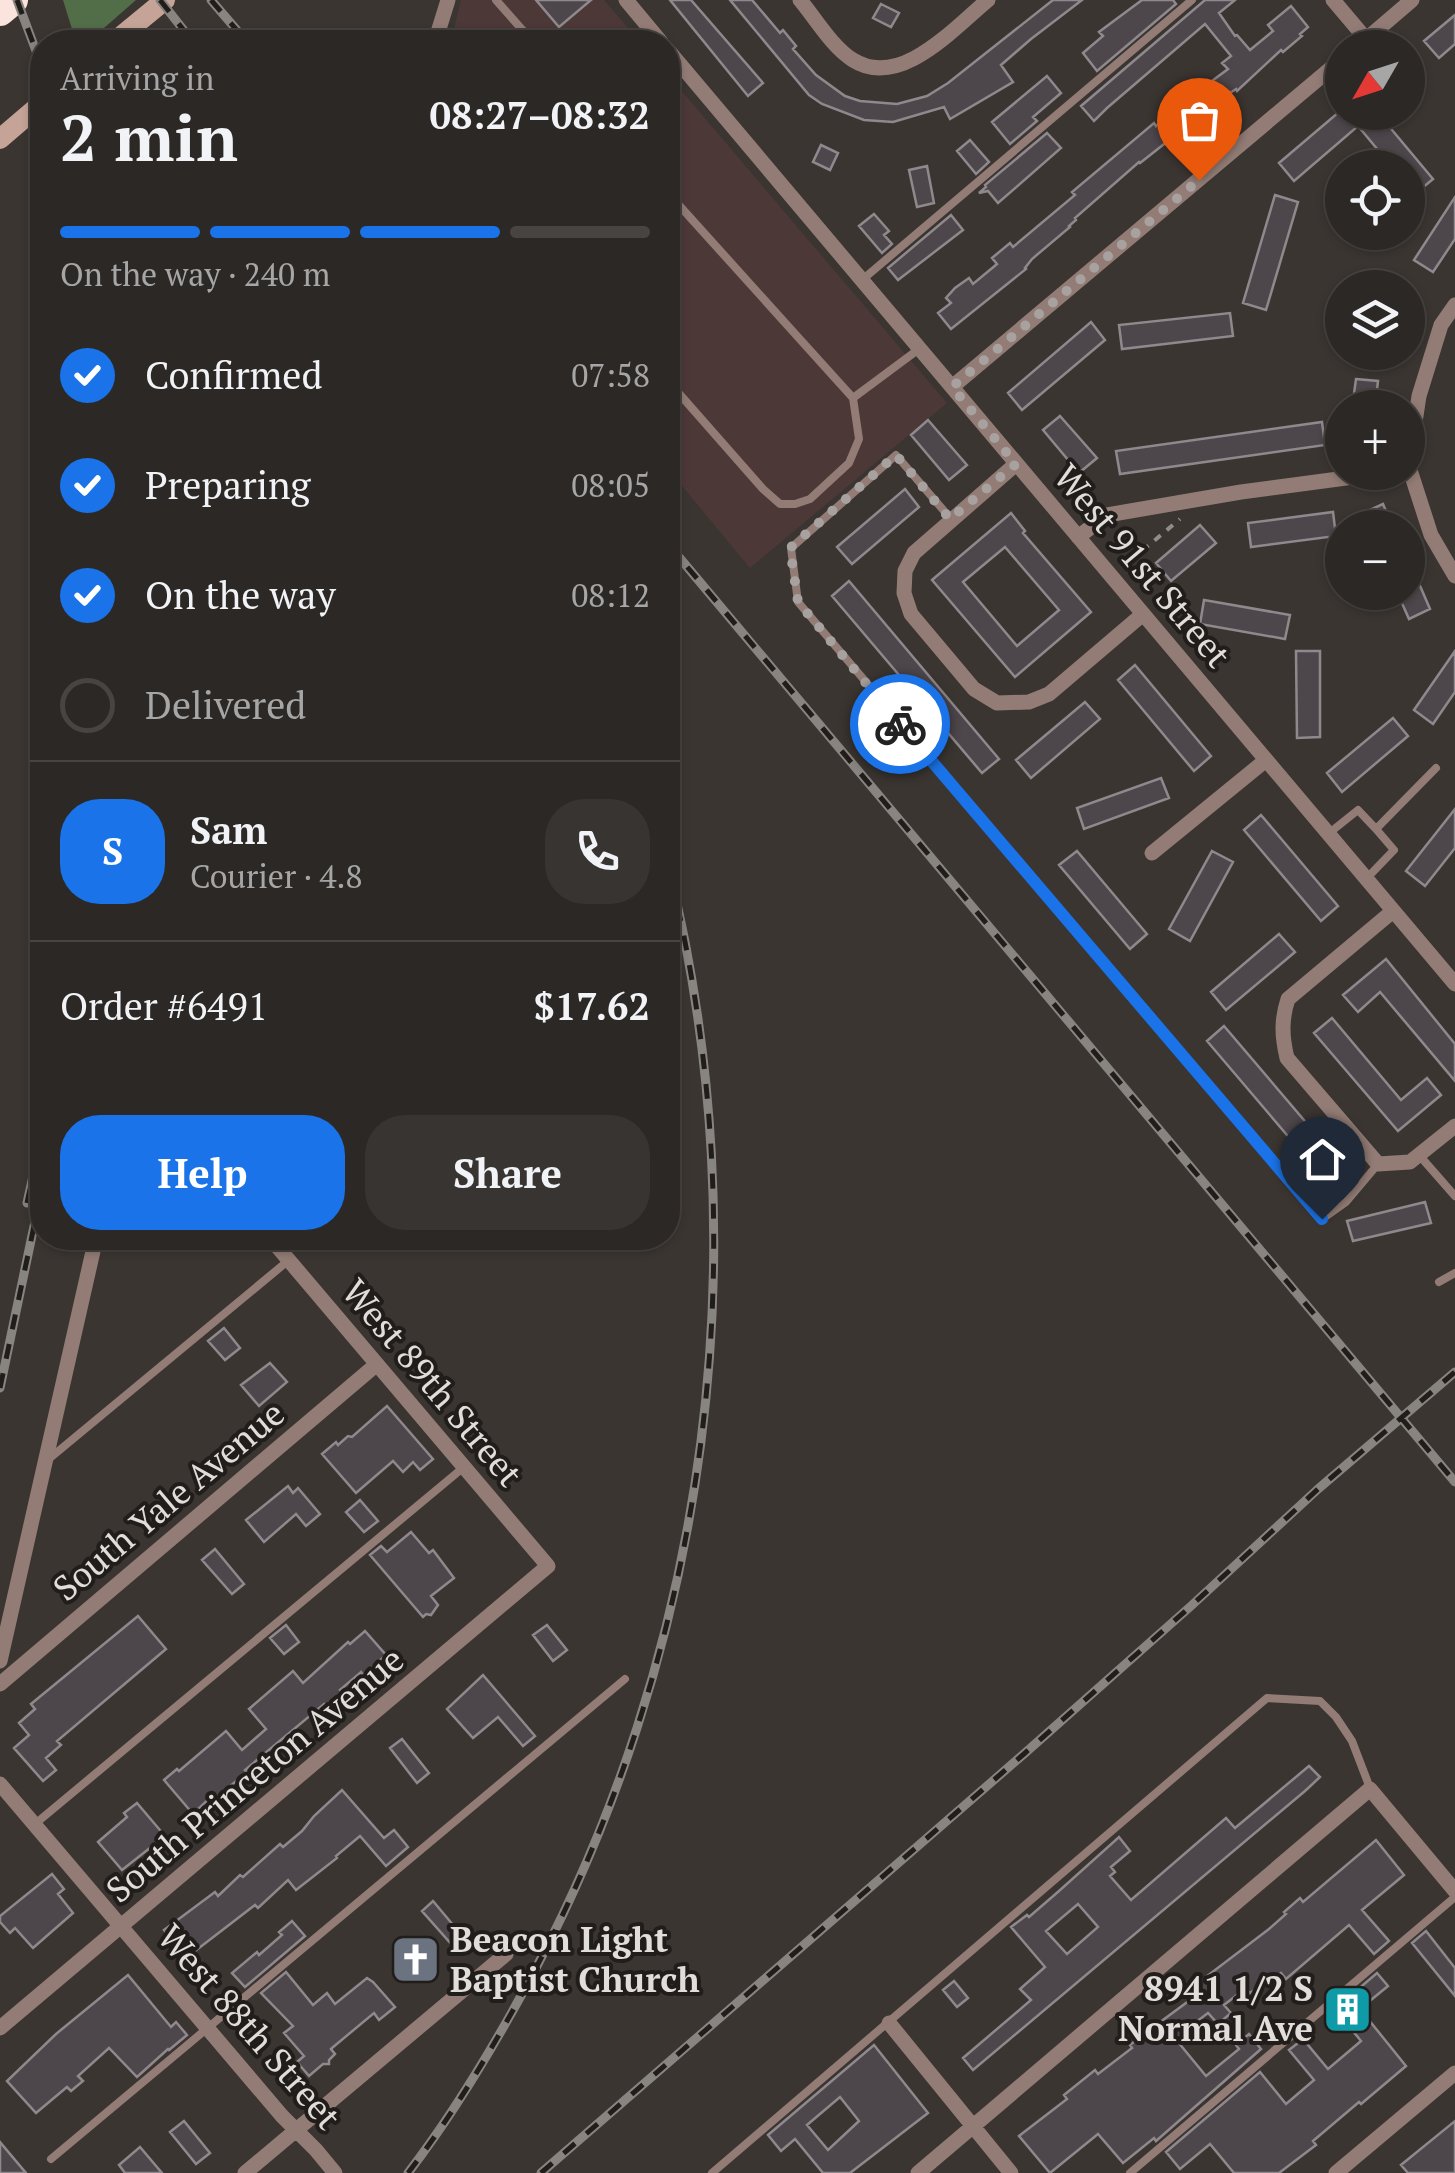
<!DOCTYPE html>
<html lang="en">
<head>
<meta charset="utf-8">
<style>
  body { margin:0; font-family:"PT Serif",serif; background:#383432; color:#f1f3f6; height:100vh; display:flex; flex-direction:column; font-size:38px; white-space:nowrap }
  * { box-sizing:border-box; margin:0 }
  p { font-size:32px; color:#a6a6a7 }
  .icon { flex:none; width:55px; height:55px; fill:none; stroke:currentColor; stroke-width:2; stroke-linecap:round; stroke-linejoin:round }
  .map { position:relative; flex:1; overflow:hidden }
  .panel { position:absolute; left:30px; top:30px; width:650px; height:1220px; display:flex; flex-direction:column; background:#2c2825; border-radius:40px; box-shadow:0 2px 8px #0004,0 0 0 2px #484442 }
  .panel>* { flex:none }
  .needle { width:65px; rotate:231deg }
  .controls { position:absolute; left:1325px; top:30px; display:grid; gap:20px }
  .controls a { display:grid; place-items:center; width:100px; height:100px; border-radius:50%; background:#2c2825; box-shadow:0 2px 8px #0004,0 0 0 2px #484442; font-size:50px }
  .pin { position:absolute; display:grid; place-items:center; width:85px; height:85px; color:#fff; margin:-102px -42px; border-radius:50% 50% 50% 0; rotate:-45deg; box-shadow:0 0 10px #0007 }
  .pin .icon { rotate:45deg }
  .courier { position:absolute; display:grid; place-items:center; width:100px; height:100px; margin:-50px; border:8px solid #1a73e8; border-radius:50%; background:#fff; color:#222; box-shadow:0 2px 12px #0007 }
  .head em { font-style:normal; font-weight:700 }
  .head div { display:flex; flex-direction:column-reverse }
  .head { display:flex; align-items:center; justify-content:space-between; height:170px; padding:0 30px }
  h1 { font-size:65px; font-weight:700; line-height:75px }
  .bar { display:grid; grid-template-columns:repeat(4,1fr); gap:15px 10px; align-content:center; height:120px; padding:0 30px }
  .bar i { height:12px; border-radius:8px; background:#484442 }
  .bar .active { background:#1a73e8 }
  .bar p { grid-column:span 4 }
  .line { display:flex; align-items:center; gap:25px; padding:0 30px; border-top:2px solid #484442 }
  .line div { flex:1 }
  .round { display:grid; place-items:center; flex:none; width:105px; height:105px; border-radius:40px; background:#383432 }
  ol { padding:0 30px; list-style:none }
  li { display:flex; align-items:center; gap:30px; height:110px }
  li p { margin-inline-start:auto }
  li .icon { padding:10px; border-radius:50%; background:#1a73e8; color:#fff; stroke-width:4 }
  li:last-child { color:#a6a6a7 }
  li i { width:55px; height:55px; border:5px solid #484442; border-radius:50% }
  .primary-button { display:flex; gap:20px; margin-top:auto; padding:20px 30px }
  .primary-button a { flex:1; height:115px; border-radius:40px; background:#1a73e8; color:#fff; font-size:40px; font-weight:700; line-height:115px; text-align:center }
  .primary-button a+a { background:#383432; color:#f1f3f6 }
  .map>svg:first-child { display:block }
</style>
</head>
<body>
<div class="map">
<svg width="1455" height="2173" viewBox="0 0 1455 2173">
  <rect width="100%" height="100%" fill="#3a3531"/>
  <path fill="#4d3838" d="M461,0H604L640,42H451Z
    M668,75L947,403L750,568L668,469Z"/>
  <path fill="#516e49" d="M63,0H136L88,42H76Z"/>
  <path fill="#4d464a" stroke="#8f888c" stroke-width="2.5" fill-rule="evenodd" d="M536,0H591L559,27Z
    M670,0H691L763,83L748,96Z
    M730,0H752L780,33L783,30L796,46L793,49L816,75L845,96L860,101L897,104L927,96L948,83L1053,0H1082L1031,39L1001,65L1013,82L950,119L944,107L893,122L864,120L822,104L809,95Z
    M1142,0H1173L1176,4L1097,71L1083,53L1103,36L1099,32Z
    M1205,0H1235L1219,13L1235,36L1237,35L1250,50L1273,31L1268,25L1291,6L1308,27L1300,34L1302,36L1283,52L1281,50L1237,91L1236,89L1227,95L1188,128L1187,126L1140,163L1139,162L1075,218L1076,220L1069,226L1070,227L1032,259L1025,268L1026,269L951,329L938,313L951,303L946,298L955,288L969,278L973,284L997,264L992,258L1010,243L1013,247L1075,195L1072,192L1154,123L1156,126L1179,106L1174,101L1184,92L1189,98L1228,69L1222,63L1231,56L1205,24L1107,108L1094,121L1081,106Z
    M881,4L899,13L891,27L873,18Z
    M1455,15V44L1439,58L1424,41Z
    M1047,76L1061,93L1033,117L1037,121L1010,144L992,122Z
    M1339,112H1377L1433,179L1415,194L1408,185V168H1393L1358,126L1294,181L1279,163Z
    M1047,133L1061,148L998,203L988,191L979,193L986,187L985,185Z
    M970,140L989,162L976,174L957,151Z
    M821,145L838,153L830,170L813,162Z
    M927,166L934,203L917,207L909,170Z
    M1275,195L1298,202L1266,310L1243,303Z
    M1455,197V239L1433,272L1414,260Z
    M874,214L889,231L884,235L892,244L882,253L859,226Z
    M951,215L963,230L898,280L888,268Z
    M1230,313L1233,336L1122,349L1119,325Z
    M1091,322L1105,340L1022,410L1008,393Z
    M1356,379L1378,381L1375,408H1352Z
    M1060,416L1097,458L1079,473L1043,430Z
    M928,420L967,465L949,480L911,435Z
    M1322,422L1325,445L1120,474L1116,451Z
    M905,489L919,507L852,564L837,547Z
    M1383,504L1393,528H1367L1361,514Z
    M1333,512L1336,536L1251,547L1248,523Z
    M1011,513L1025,531L1023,533L1091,612L1015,677L932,580ZM1005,547L1059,610L1017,646L963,582Z
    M1200,525L1216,543L1171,581L1156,563Z
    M1408,558L1430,609L1409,619L1397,592H1408Z
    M849,581L999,759L982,773L832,596Z
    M1204,600L1290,615L1285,639L1200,624Z
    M1296,651H1320V737L1297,738Z
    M1455,651V692L1433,724L1414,710Z
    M1135,665L1211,756L1194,771L1118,680Z
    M1085,702L1100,719L1031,778L1016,760Z
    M1393,718L1408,736L1342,792L1327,773Z
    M1161,778L1169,798L1084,829L1077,808Z
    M1455,809V848L1425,886L1406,871Z
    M1261,815L1338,906L1321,921L1244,830Z
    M1077,851L1147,934L1130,949L1059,865Z
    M1212,851L1233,862L1190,941L1169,929Z
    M1279,934L1295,952L1226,1010L1211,992Z
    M1386,959L1455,1044V1081L1380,992L1358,1012L1343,995Z
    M1332,1018L1401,1100L1427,1078L1441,1095L1398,1131L1314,1033Z
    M1224,1026L1355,1180L1338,1195L1207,1041Z
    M1425,1202L1431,1223L1353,1241L1347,1221Z
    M224,1328L240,1348L225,1360L208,1341Z
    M270,1363L287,1382L259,1406L241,1385Z
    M387,1406L433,1459L420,1470L413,1462L403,1472L393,1461L356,1493L322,1454L336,1442L338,1445L348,1436L352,1437Z
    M288,1486L293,1493L298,1488L320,1514L306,1526L296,1514L264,1542L246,1520Z
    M360,1500L378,1521L364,1532L346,1512Z
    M411,1532L429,1553L433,1550L454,1578L431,1596L438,1605L431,1615L426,1614L423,1617L370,1555L381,1546L387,1552Z
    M215,1549L244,1584L232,1594L202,1560Z
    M138,1616L166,1649L57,1741L61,1745L46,1758L56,1770L43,1781L14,1748L29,1735L19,1723L35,1709L31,1704Z
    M286,1625L299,1642L284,1654L270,1638Z
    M547,1625L567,1650L553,1661L533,1635Z
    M365,1631L386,1655L363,1675L361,1672L340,1690L343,1694L327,1708L324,1704L245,1770L247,1772L216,1798L213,1795L193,1814L164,1780L177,1769L179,1771L226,1731L242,1750L266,1729L249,1709L293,1671L303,1683L348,1642L350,1644Z
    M483,1675L535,1736L523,1746L498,1717L473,1738L447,1709Z
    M402,1739L429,1773L417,1783L390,1748Z
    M1309,1766L1320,1777L1305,1791L973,2070L963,2058L1031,2000L1020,1989L1045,1967L1011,1927L1027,1915L1029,1917L1059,1891L1119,1837L1130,1851L1111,1867L1115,1872L1110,1876L1131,1900L1226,1818L1235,1828ZM1078,1904L1098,1927L1067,1954L1046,1931Z
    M342,1790L384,1838L394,1830L408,1847L386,1866L360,1836L336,1856L337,1858L296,1890L288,1880L258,1908L255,1905L186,1958L164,1930L215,1892L218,1896L240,1875L243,1877L280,1844L283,1847L302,1831L314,1816Z
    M137,1803L165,1836L122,1870L98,1842L127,1817L124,1813Z
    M1376,1840L1404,1875L1362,1910L1389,1941L1374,1954L1349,1925L1286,1979L1281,1973L1259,1991L1257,1988L1250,1993L1246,1988L1224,2005L1231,2013L1218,2024L1208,2013L1187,2029L1190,2033L1178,2042L1206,2076L1239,2049L1236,2045L1249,2034L1261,2049L1156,2141L1154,2138L1123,2163L1098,2134L1050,2173L1019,2136L1067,2099L1064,2095L1095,2070L1098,2074L1132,2048L1130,2045L1144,2034L1194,1997L1190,1989L1269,1929L1286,1914L1284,1912L1300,1898L1303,1902Z
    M52,1874L64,1889L58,1894L73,1913L33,1948L15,1928L10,1933L0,1922V1916Z
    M433,1901L464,1938L453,1946L422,1911Z
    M292,1921L305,1936L245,1987L232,1973L257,1952L259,1955L282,1935L279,1932Z
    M1426,1931L1455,1968V1996L1412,1943Z
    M286,1972L313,2005L327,1993L335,2004L367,1978L373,1982L395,2007L379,2020L374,2013L332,2048L331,2049L335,2054L329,2060V2064H323L309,2076L297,2062L304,2056L284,2033L293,2026L261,1993Z
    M1377,1973L1388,1986L1360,2009L1406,2066L1361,2104L1359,2102L1313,2141L1316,2145L1279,2173H1234L1210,2144L1180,2169L1166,2152L1260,2072L1286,2104L1314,2080L1289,2050L1303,2039L1328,2069L1361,2041L1335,2009Z
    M128,1975L171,2027L176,2022L187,2035L169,2050L168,2049L137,2077L109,2048L78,2076L83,2081L71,2091L67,2087L36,2113L7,2081L56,2034Z
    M954,1981L968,1998L957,2007L943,1990Z
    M874,2045L928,2113L850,2173H823L795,2139L781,2151L768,2135ZM840,2097L859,2121L828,2150L807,2125Z
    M184,2121L210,2153L196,2164L170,2132Z
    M1455,2121V2173H1408L1401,2165Z
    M0,2142L26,2173H0Z
    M140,2147L162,2173H125L119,2165Z"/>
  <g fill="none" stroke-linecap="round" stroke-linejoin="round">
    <path stroke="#908c89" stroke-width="4" stroke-dasharray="8 8" stroke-linecap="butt" d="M1130,561L1180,519"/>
    <path stroke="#927c75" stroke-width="8" d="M496,0L533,42
      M668,193L853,398L919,349
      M862,280L1192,0
      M668,381L763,489L780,504H795L810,499L849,463L859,439L853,398
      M951,519L896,455L791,548L798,602L1322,1219L1346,1202L1378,1164
      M1328,834L1358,810L1376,829
      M1366,879L1394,850L1376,829L1436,768
      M1419,1155L1455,1196
      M1439,1282L1455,1273
      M50,1458L289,1260
      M35,1824L464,1467
      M51,2159L625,1679
      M712,2173L1267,1698L1320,1701L1336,1717L1352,1741L1370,1788
      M1130,2173L1455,1897"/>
    <path stroke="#927c75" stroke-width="15" d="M626,0L661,42
      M800,0C816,19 832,47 853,60C900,90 954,28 988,0
      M1333,0L1366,39
      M435,42L448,0
      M1356,48L1412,0
      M668,50L1455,984
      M1455,305L1441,325L1419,396L1411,449L1410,470L1431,535L1455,576
      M952,387L1342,59
      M1016,464L914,553L905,571L904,593L911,614L974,689L997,703L1029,702L1049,694L1143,614
      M1078,537L1107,515L1241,492L1391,472
      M1152,853L1266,760
      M1393,911L1288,999C1281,1020 1282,1037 1287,1058L1378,1164L1410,1162L1455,1126
      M0,1661L96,1238
      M0,1684L377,1364
      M0,1784L282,2116L316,2150L335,2173
      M889,2023L1011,2173
      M0,2028L548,1566L270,1238
      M245,2173L506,1954
      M918,2173L1370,1789L1455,1891
      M1336,2173L1455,2073"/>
    <path stroke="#c6a397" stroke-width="20" d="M114,42L165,0
      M0,139L42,103"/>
    <path stroke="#fae4dd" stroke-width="30" d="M0,11L13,0"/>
    <defs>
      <path id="rail" d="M17,0L42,67
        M160,0L193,42
        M211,0L247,42
        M668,544L1455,1482
        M27,1203L42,1135
        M0,1388L42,1188
        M408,2173C451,2117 488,2056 522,1994C710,1653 762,1243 668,865
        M541,2173L1025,1753L1191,1606L1318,1489L1455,1372"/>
    </defs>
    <use href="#rail" stroke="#888480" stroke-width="9"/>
    <use href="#rail" stroke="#201d1b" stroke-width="5" stroke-dasharray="15" stroke-linecap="butt"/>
  </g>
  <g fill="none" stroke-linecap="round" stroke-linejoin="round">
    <path stroke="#a7a29f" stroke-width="10" stroke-dasharray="0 18" d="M900,724L798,602L790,548L896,455L950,519L1016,464L952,387L1199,180"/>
    <path stroke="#1a73e8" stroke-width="12" d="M900,724L1322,1219"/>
  </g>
  <defs>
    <symbol id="church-square" viewBox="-11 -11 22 22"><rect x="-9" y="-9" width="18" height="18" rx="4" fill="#6b7280" stroke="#201d1b"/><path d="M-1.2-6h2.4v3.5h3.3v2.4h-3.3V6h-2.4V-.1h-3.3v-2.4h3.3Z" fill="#fff"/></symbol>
    <symbol id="building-square" viewBox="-11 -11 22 22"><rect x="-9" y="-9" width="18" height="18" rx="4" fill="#0f9aa8" stroke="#201d1b"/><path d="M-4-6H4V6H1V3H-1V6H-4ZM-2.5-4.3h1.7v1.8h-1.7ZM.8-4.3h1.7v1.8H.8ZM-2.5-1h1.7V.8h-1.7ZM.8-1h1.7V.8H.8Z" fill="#fff"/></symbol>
  </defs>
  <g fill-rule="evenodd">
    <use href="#church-square" x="388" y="1932" width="55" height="55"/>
    <use href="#building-square" x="1320" y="1982" width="55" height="55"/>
  </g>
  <g text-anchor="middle" stroke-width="8" stroke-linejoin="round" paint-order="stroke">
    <g font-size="35" fill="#e1ddda" stroke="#201d1b">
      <text transform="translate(1142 566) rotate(50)" y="12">West 91st Street</text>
      <text transform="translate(432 1383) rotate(50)" y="12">West 89th Street</text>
      <text transform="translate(169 1501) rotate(-40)" y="12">South Yale Avenue</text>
      <text transform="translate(255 1775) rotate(-40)" y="12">South Princeton Avenue</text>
      <text transform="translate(249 2027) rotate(49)" y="12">West 88th Street</text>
    </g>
    <g font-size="35" font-weight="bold" fill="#e1ddda" stroke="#201d1b" text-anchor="start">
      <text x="450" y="1952">Beacon Light<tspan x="450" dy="40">Baptist Church</tspan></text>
      <text x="1313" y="2001" text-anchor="end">8941 1/2 S<tspan x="1313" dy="40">Normal Ave</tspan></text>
    </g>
  </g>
</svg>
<div class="controls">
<a><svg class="needle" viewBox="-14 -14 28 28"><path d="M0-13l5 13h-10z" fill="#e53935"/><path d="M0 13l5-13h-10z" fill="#a6a6a7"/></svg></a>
<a><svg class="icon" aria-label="locate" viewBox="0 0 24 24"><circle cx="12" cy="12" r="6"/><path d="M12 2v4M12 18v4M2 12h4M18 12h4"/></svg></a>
<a><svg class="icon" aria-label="layers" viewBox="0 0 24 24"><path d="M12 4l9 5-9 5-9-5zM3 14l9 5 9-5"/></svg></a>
<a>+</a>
<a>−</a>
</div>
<div class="pin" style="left:1199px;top:180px;background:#ea580c"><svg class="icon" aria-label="bag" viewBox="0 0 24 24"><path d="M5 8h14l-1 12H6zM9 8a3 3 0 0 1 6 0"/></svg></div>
<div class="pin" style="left:1322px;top:1219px;background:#1f2937"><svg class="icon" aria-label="home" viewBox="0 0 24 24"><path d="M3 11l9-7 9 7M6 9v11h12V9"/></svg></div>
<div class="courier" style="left:900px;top:724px"><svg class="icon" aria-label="bike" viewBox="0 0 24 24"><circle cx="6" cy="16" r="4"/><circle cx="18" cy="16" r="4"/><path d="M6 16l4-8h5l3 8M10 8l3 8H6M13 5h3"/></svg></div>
<section class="panel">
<div class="head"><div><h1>2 min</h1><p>Arriving in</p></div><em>08:27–08:32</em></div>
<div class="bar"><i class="active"></i><i class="active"></i><i class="active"></i><i></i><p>On the way · 240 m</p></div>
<ol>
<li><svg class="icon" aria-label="check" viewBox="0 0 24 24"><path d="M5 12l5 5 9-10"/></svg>Confirmed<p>07:58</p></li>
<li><svg class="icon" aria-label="check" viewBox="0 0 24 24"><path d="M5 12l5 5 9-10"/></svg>Preparing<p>08:05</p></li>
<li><svg class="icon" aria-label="check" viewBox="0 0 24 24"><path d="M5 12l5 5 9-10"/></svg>On the way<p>08:12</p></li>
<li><i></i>Delivered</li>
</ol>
<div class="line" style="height:180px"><b class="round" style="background:#1a73e8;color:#fff">S</b><div><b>Sam</b><p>Courier · 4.8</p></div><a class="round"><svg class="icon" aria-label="phone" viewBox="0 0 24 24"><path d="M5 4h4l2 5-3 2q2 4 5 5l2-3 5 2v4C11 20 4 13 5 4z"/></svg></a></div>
<div class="line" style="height:130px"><div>Order #6491</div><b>$17.62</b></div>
<div class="primary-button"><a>Help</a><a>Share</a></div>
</section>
</div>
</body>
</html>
